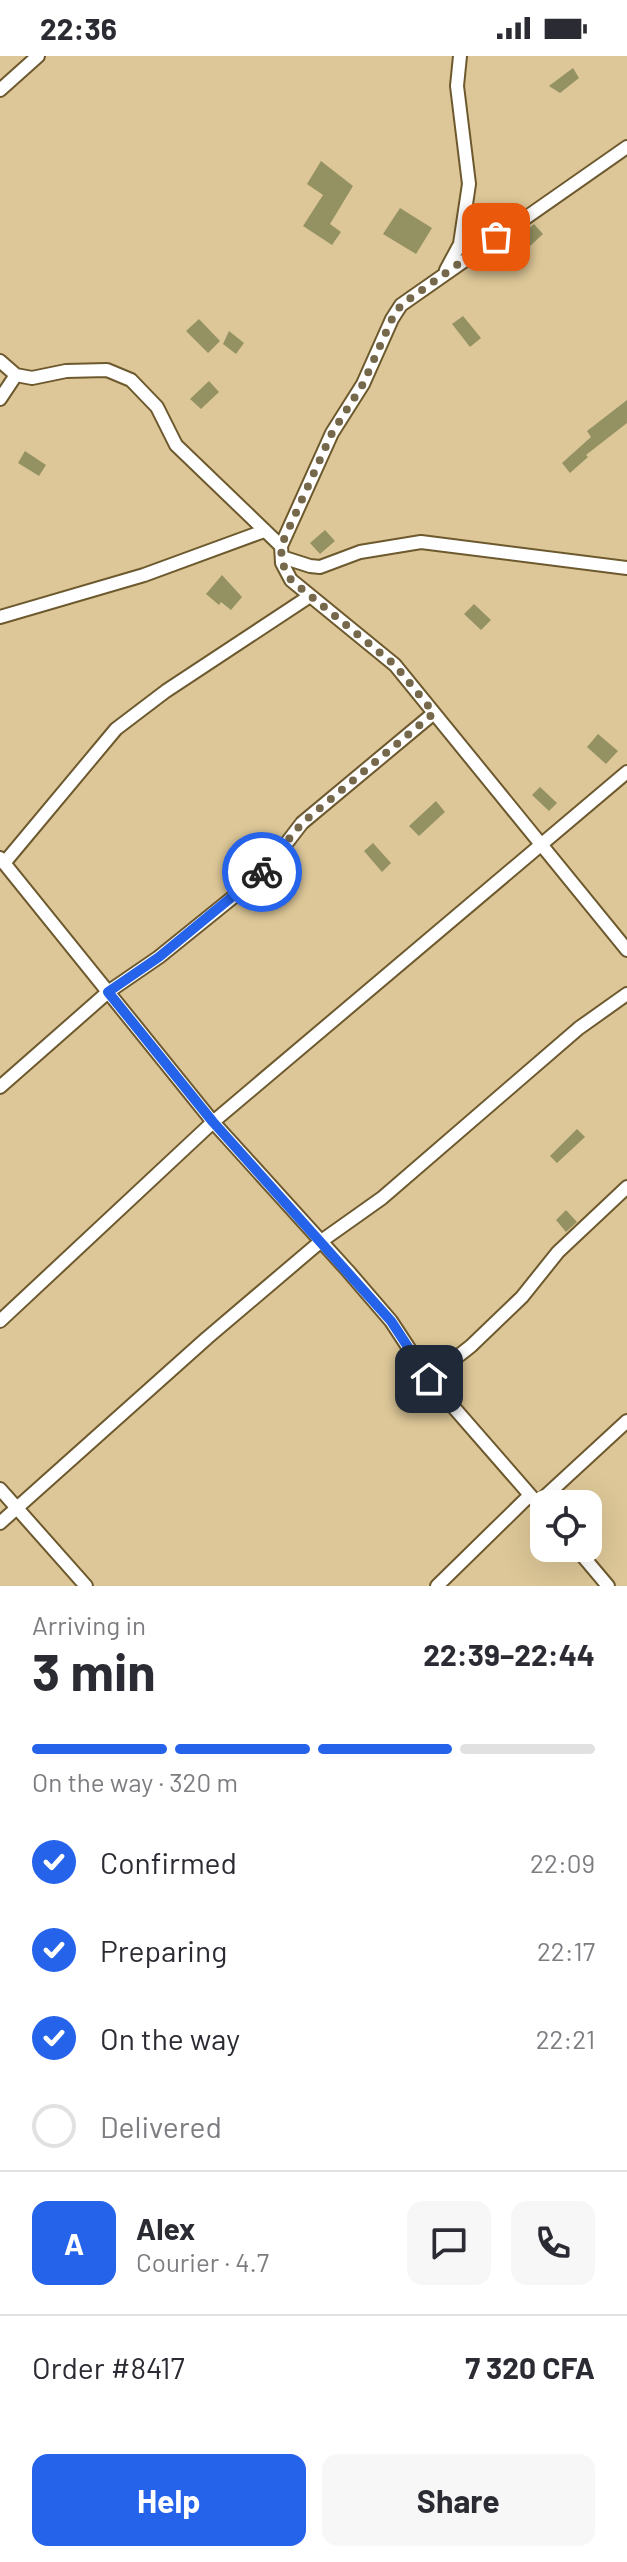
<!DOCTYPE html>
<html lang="en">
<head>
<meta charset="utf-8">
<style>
  body { margin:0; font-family:Barlow,sans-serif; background:#f7f7f7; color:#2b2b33; height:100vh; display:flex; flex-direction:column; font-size:30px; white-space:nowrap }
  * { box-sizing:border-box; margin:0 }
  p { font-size:26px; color:#7c7c81 }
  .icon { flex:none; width:44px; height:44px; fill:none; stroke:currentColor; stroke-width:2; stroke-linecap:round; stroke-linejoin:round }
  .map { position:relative; height:1530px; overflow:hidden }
  .details { display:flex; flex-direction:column; background:#fff; flex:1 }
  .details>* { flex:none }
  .fabs { position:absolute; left:530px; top:1434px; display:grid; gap:16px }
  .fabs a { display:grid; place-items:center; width:72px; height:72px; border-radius:16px; background:#fff; box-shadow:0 8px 32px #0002; font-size:40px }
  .pin { position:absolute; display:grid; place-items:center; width:68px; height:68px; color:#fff; margin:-34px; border-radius:16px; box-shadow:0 4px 12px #0006 }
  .courier { position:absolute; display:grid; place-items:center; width:80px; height:80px; margin:-40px; border:6px solid #2563eb; border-radius:50%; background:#fff; color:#222; box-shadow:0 2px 10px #0007 }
  .summary em { font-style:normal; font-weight:700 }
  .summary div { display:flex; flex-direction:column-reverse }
  .summary { display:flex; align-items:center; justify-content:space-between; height:136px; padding:0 32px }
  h1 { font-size:52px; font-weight:700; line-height:60px }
  .bar { display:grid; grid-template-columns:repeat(4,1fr); gap:12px 8px; align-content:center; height:96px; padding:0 32px }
  .bar i { height:10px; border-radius:6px; background:#e1e1e2 }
  .bar .on { background:#2563eb }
  .bar p { grid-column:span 4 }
  .line { display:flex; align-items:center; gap:20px; padding:0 32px; border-top:2px solid #e1e1e2 }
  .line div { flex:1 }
  .round { display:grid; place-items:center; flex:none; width:84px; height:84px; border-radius:16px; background:#f7f7f7 }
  ol { padding:0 32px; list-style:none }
  li { display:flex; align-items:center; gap:24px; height:88px }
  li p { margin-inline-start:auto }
  li .icon { padding:8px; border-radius:50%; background:#2563eb; color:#fff; stroke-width:4 }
  li:last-child { color:#7c7c81 }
  li i { width:44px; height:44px; border:4px solid #e1e1e2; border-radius:50% }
  .cta { display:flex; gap:16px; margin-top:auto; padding:16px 32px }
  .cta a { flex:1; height:92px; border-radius:16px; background:#2563eb; color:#fff; font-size:32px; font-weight:700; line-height:92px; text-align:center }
  .cta a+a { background:#f7f7f7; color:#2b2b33 }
  .status { display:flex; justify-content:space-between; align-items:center; height:56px; padding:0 40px; background:#fff; direction:ltr }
  .status svg { height:22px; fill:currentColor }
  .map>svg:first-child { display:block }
</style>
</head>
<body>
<div class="status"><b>22:36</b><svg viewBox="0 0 49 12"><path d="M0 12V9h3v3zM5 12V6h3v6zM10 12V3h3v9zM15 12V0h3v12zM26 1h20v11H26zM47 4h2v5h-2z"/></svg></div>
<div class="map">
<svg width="627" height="1530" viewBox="0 0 627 1530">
  <rect width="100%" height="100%" fill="#ddc798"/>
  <path fill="#949262" d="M573,12L579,22L560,37L549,30Z
    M321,105L353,130L330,168L341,176L332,189L303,170L323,139L307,128Z
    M400,152L432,172L416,198L383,178Z
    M534,168L543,178L530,190L520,180Z
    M463,260L481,282L470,291L452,268Z
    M199,263L220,285L208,297L186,275Z
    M229,275L244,287L236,298L223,288Z
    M209,325L219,336L201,353L190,343Z
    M627,344V367L586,399L588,401L570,417L562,407L591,381L587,375Z
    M25,395L46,409L39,420L18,407Z
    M325,474L335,485L320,498L310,487Z
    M222,519L242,541L231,554L221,546L219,549L206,538Z
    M474,548L491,564L481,574L464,558Z
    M598,678L618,695L606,708L587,691Z
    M540,731L557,747L549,755L532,739Z
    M436,745L445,756L419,780L409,770Z
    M373,787L391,807L382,816L364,795Z
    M577,1073L585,1081L557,1107L550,1100Z
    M566,1154L577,1166L566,1176L556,1164Z"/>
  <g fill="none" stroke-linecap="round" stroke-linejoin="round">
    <defs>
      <path id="minor" d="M0,34L38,0
        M627,91L401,249L392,263L363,328L332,377L281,490L282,507L291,524L395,609L627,894
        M446,214L460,188L469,128L457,30L460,0
        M0,305L16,319L32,322L66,315L107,314L131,324L157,351L176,389L281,490
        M0,343L16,319
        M282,501L310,510L320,511L360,496L421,486L627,512
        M0,561L144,519L264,475
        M0,802L213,1066L348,1215L391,1265L429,1323L544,1455
        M5,806L116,673L166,635L310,540
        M0,1031L108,936L159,901L237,838L269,810L302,767L434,657
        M0,1265L213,1066L627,716
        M429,1323L471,1290L522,1241L558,1196L627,1131
        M0,1433L86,1530
        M538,1447L627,1365
        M0,1467L207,1282L320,1186L382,1142L579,972L627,938
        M576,1492L608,1530
        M437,1530L530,1439"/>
    </defs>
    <use href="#minor" stroke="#6d592e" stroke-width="16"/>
    <use href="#minor" stroke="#fff" stroke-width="12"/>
  </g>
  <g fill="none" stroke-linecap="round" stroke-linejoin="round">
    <path stroke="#76684b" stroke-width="8" stroke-dasharray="0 14.4" d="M262,816L302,767L434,657L395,609L291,524L282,507L281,490L332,377L363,328L392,263L401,249L496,181"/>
    <path stroke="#2563eb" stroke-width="10" d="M262,816L159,901L108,936L213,1066L391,1265L429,1323"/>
  </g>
</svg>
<div class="fabs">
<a><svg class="icon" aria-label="locate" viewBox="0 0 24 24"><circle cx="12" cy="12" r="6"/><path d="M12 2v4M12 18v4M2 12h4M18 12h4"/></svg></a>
</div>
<div class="pin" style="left:496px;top:181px;background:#ea580c"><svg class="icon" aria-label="bag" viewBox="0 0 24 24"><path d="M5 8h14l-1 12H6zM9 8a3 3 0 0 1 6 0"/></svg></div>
<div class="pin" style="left:429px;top:1323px;background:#1f2937"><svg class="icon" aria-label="home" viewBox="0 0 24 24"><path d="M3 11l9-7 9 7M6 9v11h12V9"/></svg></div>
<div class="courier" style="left:262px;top:816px"><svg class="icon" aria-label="bike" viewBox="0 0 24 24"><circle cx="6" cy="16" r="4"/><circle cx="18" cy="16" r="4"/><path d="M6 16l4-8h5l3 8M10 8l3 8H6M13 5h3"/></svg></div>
</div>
<section class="details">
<div class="summary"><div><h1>3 min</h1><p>Arriving in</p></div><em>22:39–22:44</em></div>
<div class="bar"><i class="on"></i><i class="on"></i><i class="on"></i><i></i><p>On the way · 320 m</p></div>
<ol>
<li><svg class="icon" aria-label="check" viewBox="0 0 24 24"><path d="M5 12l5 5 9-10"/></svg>Confirmed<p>22:09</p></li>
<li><svg class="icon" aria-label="check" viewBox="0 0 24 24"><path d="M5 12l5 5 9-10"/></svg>Preparing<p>22:17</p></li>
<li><svg class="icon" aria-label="check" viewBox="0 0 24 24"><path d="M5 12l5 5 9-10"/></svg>On the way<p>22:21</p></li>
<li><i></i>Delivered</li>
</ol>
<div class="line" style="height:144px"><b class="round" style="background:#2563eb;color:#fff">A</b><div><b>Alex</b><p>Courier · 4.7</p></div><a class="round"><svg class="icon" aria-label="chat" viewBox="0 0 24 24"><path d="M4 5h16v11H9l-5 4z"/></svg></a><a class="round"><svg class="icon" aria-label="phone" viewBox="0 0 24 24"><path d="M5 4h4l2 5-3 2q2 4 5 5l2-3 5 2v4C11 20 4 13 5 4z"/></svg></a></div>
<div class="line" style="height:104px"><div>Order #8417</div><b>7 320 CFA</b></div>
<div class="cta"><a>Help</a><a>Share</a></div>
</section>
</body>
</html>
